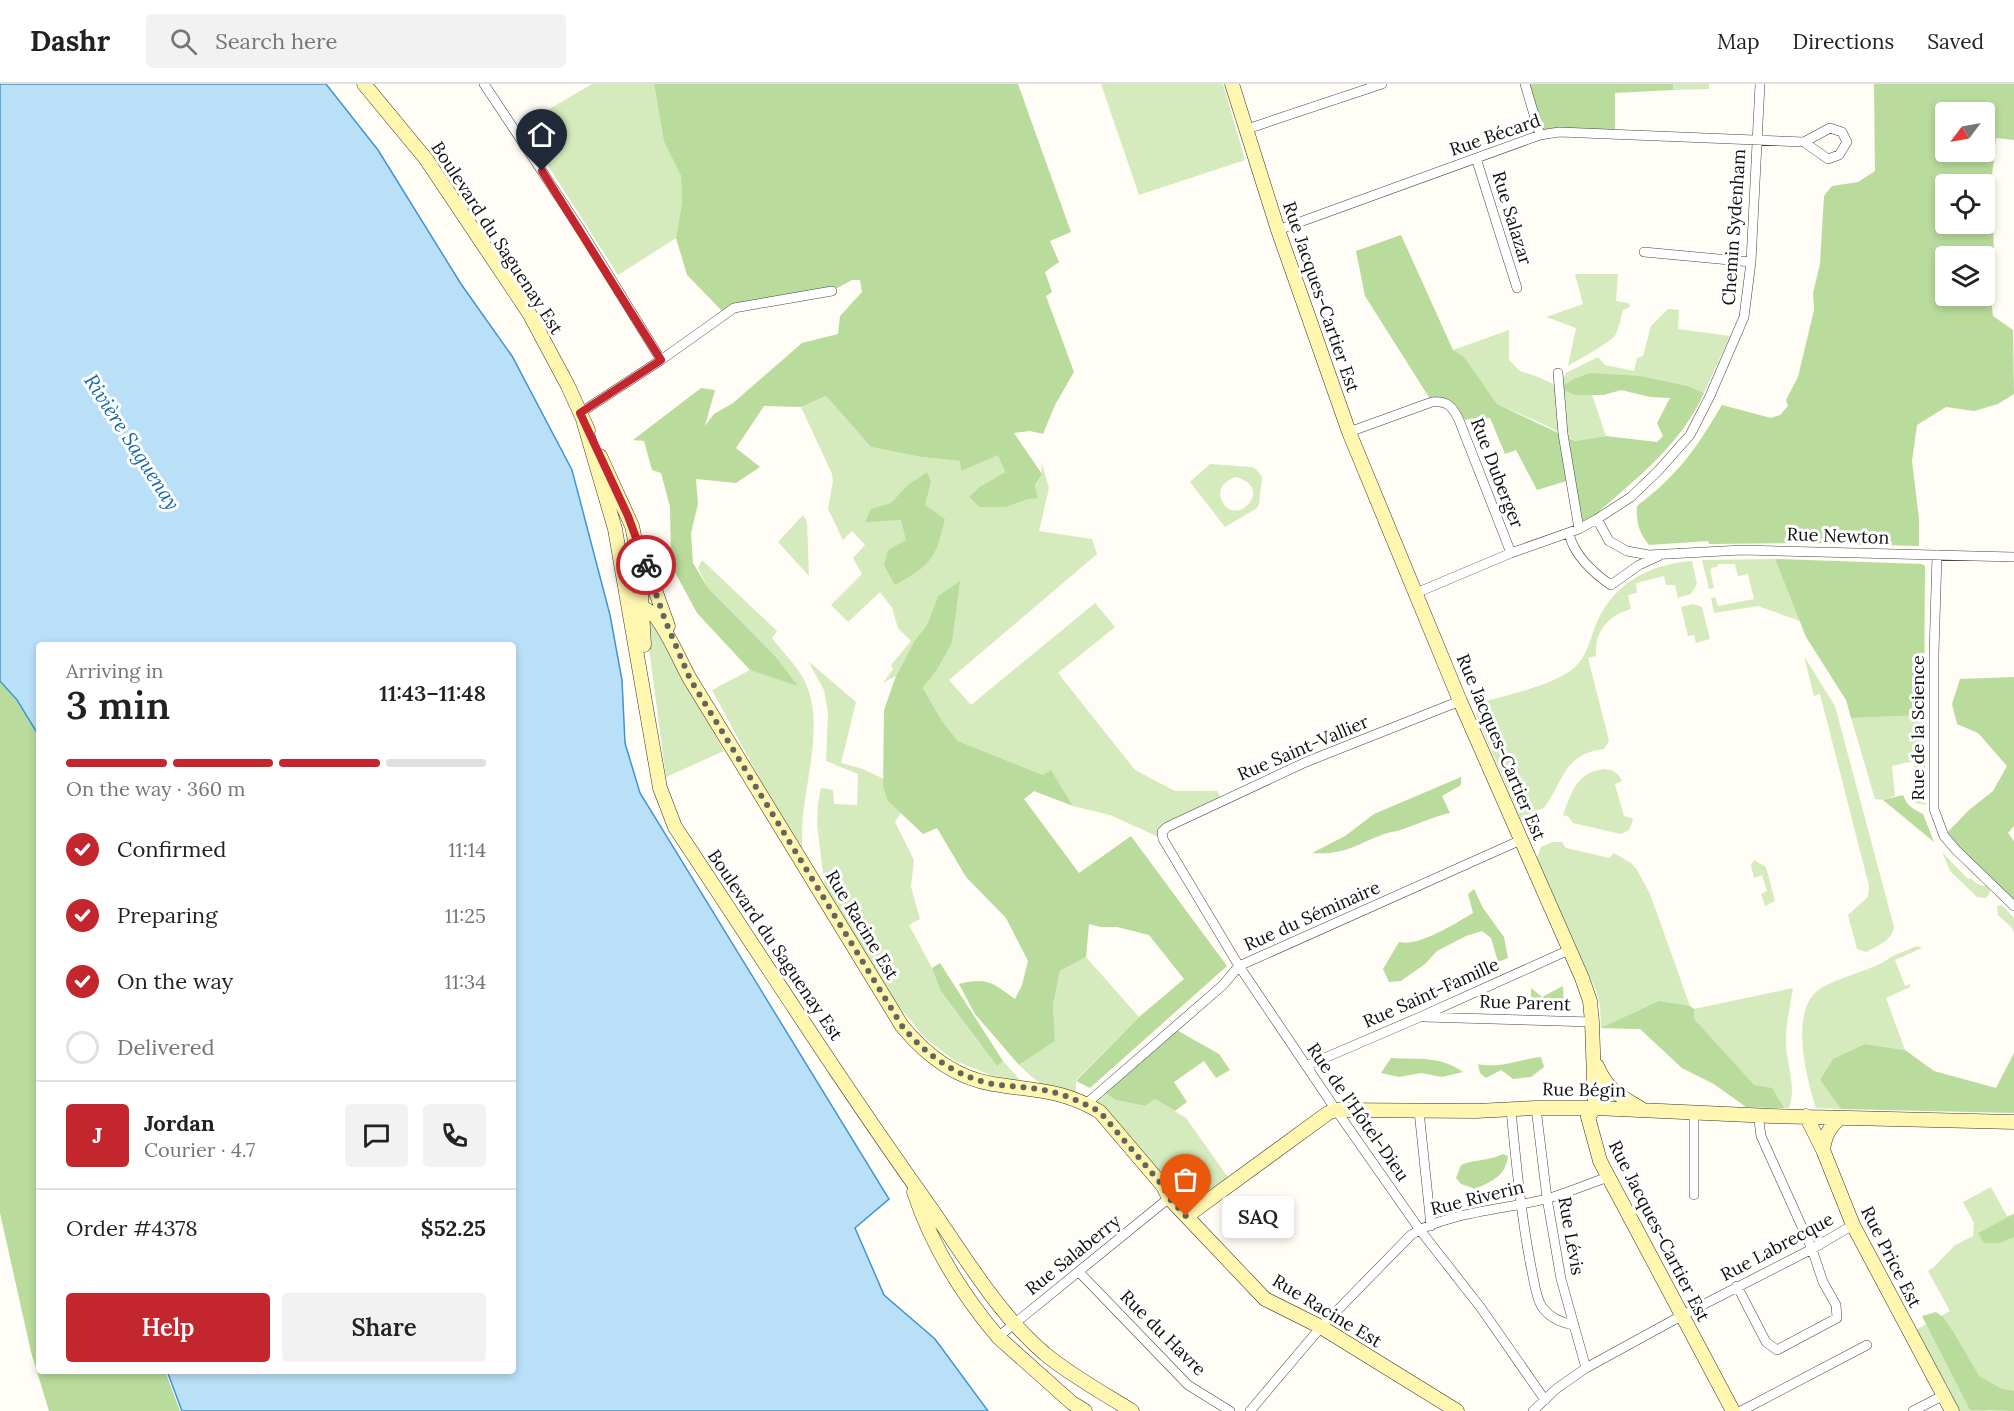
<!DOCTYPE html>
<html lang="en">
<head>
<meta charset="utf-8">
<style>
  body { margin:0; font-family:Lora,serif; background:#f2f2f2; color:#222; height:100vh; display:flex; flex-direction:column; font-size:22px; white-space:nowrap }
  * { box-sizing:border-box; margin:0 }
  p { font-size:20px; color:#767676 }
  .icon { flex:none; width:33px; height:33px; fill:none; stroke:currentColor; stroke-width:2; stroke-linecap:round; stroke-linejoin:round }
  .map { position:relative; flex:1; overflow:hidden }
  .sheet { position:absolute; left:36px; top:558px; width:480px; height:732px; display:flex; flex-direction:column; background:#fff; border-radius:6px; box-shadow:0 3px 9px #0003 }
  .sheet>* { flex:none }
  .needle { width:39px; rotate:238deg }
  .controls { position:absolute; left:1935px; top:18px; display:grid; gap:12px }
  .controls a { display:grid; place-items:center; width:60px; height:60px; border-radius:6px; background:#fff; box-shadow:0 3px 9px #0003; font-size:30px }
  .pin { position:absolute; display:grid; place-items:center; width:51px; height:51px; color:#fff; margin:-62px -26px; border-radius:50% 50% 50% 0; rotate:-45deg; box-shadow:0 0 6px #0007 }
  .pin .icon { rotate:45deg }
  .courier { position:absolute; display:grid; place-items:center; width:60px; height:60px; margin:-30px; border:4px solid #c4262e; border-radius:50%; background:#fff; color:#222; box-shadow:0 2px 8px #0007 }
  .bubble { position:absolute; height:42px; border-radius:6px; background:#fff; box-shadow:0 3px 9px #0003; font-size:20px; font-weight:600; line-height:42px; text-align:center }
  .headline em { font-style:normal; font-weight:600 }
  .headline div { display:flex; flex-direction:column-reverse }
  .headline { display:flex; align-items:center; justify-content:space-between; height:102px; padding:0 30px }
  h1 { font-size:39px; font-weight:600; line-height:45px }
  .bar { display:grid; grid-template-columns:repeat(4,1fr); gap:9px 6px; align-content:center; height:72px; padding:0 30px }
  .bar i { height:8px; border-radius:4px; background:#e0e0e0 }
  .bar .selected { background:#c4262e }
  .bar p { grid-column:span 4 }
  .line { display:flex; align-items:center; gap:15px; padding:0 30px; border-top:2px solid #e0e0e0 }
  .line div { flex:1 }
  .round { display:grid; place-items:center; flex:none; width:63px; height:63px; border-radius:6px; background:#f2f2f2 }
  ol { padding:0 30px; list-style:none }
  li { display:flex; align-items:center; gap:18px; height:66px }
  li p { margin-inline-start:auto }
  li .icon { padding:6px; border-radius:50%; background:#c4262e; color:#fff; stroke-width:4 }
  li:last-child { color:#767676 }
  li i { width:33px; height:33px; border:3px solid #e0e0e0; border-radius:50% }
  .cta { display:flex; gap:12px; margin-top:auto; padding:12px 30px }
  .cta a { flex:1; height:69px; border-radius:6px; background:#c4262e; color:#fff; font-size:24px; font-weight:600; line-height:69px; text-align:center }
  .cta a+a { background:#f2f2f2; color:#222 }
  header { display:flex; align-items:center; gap:36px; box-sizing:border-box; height:84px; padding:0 30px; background:#fff; border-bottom:2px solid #e0e0e0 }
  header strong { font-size:28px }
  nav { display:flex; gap:33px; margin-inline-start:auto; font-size:21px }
  .search { width:420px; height:54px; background:#f2f2f2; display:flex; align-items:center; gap:15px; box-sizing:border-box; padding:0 21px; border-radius:6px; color:#767676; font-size:22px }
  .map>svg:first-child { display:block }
</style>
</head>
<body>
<header>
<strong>Dashr</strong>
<div class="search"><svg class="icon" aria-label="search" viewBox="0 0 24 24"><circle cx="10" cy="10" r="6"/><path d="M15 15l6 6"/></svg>Search here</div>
<nav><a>Map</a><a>Directions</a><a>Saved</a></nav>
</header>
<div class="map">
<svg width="2014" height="1327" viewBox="0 0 2014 1327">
  <rect width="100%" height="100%" fill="#fffdf5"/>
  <path fill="#d5ebbd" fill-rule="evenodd" d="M592,0H654L664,58L681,92L682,118L676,154L618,191L522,41Z
    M1101,0H1223L1245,76L1139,111Z
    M1673,0H1709V5L1673,6Z
    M1575,190H1618L1616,217L1629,219L1630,223L1623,226C1621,234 1619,243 1616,250C1612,258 1579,275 1568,282L1576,244L1546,233L1583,220Z
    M1668,225L1679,226L1678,245L1730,252L1704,309L1688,302L1641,292L1575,311H1592L1606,352L1576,357L1543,340L1497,320L1464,274L1453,266L1509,246V276L1520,287L1541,294L1559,303L1566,289L1598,273L1605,281L1634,287L1637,274L1643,272L1651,242Z
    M826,312L871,363L921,373L960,377H983L998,370L1005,388L981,402L1006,423L1029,415L1042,390L1041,377L1049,404L1039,447L1092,455L1097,470L949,596L971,621L1095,519L1115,543L1058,589L1135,686L1175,707H1217L1223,717L1168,743L1163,755L1110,731L1073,722L1051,687L1043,691L958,657L942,637L923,604L937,586L952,559L959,498L938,512L927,541L915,556L896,592L883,599L893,585L891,581L911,557L898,544L892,524L880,508L848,538L831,521L862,490L853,474L865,461L852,447L843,456L828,425L833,397L832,390L801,323Z
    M1210,380L1251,383L1256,385L1262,393L1259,420L1257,424L1225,443L1190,398ZM1236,393C1276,404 1235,445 1222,417C1216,404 1226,396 1236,393Z
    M803,431L807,438L809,492L778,458Z
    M1775,475L1800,537L1758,522L1714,529L1711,514L1715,513L1718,522L1754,515L1748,490L1738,492L1735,480H1718L1717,483L1711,484L1710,486L1714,504L1709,505L1702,476Z
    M702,476L777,547L772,554C782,567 795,580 803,594C825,633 807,690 803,732C802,742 802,753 802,764L760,695L712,606L750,586L797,601L776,573L708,504L698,484Z
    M1692,477L1697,500L1691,510L1678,514L1675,501H1666L1664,492L1636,499L1637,509L1628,511L1631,525C1609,531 1594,547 1596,572L1588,574L1609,657L1604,665C1563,670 1564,697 1544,724L1535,727L1540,735C1533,740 1528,740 1521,736L1477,633C1475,627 1475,623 1481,619C1506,611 1556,601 1575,583C1588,571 1590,554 1597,538C1614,499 1650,480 1692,477Z
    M1693,520L1702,523L1710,555L1696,559L1694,551L1688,552L1681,523Z
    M649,535L653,538L724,667L666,693L648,557Z
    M1804,572L1835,622L1894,843C1892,857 1877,862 1866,868L1857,865L1848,831L1868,813L1869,802L1820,610L1814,612Z
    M808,577L856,618L841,679L863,685L884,695C882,710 890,719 901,729L895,738L914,776L911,803L920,835L909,841L932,884L940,906L997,982L1003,977L1021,997L991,991L955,977L925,954L895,918L835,822L824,798L817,740L818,719L821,704L833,706L834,720L857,721L858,690L826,677L828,628L824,606Z
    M1924,631L1926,721L1915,719L1911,710L1918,709L1914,677L1892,682L1895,712L1883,716L1875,715L1851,634Z
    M1603,685C1613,686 1618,688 1622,697L1615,700L1624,732L1632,734L1633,737L1629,746L1621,750L1573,739L1569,733L1563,731C1572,708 1576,689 1603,685Z
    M1552,758H1562L1566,764L1609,774L1614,769L1631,779L1637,786L1650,810L1690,922L1694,925L1793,904C1790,922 1786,940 1786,957C1786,980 1797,1002 1789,1024L1746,1023L1714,1000L1682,984L1641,945L1601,944L1600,923L1597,909L1537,774L1541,763Z
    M1942,768L1968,795L1971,794L1977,800L1984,802L1986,801L1989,803L1990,809L1986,814L1977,813L1950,787Z
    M1754,776L1766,783L1775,817L1765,822L1761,810L1767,807L1762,791L1754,794L1751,781Z
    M2000,821L2003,822L2014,834V848L2011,843L1998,831L1997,823Z
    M1917,862L1922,864L1895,876L1905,902L1910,900V903L1886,914L1905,966L1865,960L1820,996L1841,1025L1816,1024C1807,996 1790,932 1816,908C1826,898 1860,889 1875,882C1881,880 1886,876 1891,873C1899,869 1908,866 1917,862Z
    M1086,873L1139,933L1076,996V1007C1053,1014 1034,995 1019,981L1055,957L1053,921L1060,887Z
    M1102,1006L1115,1016L1144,1022L1155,1015L1186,1034L1232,1099L1187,1132L1086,1020Z
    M1991,1103L2007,1132L2014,1130V1312L1986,1327H1956L1948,1302L1910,1249L1950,1227L1928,1187L1934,1183L1954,1162L1973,1152L1974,1139L1963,1118Z"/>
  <path fill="#b9dc9c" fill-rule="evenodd" d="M654,0H1018L1071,148L1050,157L1059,178L1045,188L1052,208L1046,212L1074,288L1055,321L1043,350L1030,347L1014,349L1042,390L1035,402L1038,414L1029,415L1006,423H980L969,413L981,402L1005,388L998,371L961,387L960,377L921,373L871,363L826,312L801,323L764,322L736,364L760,383L736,399L696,395L698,420L691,449L693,479L708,504L776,573L798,602L750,586L697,529L671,481L670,423L661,389L652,386L644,357L633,356L701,304L715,306L705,342L714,330L733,319L802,259L838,250L840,232L862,208L860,196H852L832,207L725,230L687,191L676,154L682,118L681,92L664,58Z
    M1532,0H1673V6L1615,9V50L1540,51L1526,4Z
    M1874,0H2014V56L1996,54L1991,101L1995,189L1990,204L1993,232L2013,246L2014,310L1998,320L1974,327L1946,323L1917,341L1912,377L1919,435V462L1807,459L1709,460L1708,457L1649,461C1639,449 1636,438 1637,422C1679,390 1695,366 1722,321L1771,334L1780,331L1788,322L1786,316L1798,293L1814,226L1813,209L1820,180L1824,112L1832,102L1858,98L1875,87ZM1946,28H1984V68H1946ZM1946,100H1984V140H1946ZM1946,172H1984V212H1946Z
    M1401,151L1453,266L1464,273L1497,320L1575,357L1606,352L1657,358L1663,352L1657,339L1670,314L1650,313L1621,306L1604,311H1575L1559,304L1574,295L1590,289L1641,292L1688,302L1704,309C1678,367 1625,403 1579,445L1570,396L1537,406L1516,366L1505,370L1490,334L1459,336L1455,327L1432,318L1365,212L1356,167Z
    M927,388L931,398L925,421L945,435C935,476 931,481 895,501L884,481L888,466L906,456L901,436L865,438L871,425L891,419L908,401Z
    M1775,475L1922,480L1925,482L1924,631L1851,634L1846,616L1806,553Z
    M960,497L952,559L937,586L923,604L942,637L958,657L1043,691L1051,686L1073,722L1034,707L1024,715L1079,789L1131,752L1227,882L1090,1004L1076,997L1139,933L1184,895L1149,851L1117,843H1100L1089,840L1086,873L1060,887L1053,921L1055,957L1019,981L975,930L959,900C988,893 992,899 1015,915L1022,901L1028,877L1006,834L966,793L937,744L923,750L888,717L883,703L884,626L896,592L915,556L927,541L938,512Z
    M2014,593V742L2008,749L2014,757V822L1944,752L1969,726L1993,707L2007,682L1978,649L1957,640L1952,620L1960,595Z
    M0,597L16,616L39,653V1287H165L180,1327H49L31,1268L0,1129Z
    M1461,693V701L1442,712L1450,729C1435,732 1421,739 1406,744C1397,748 1387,748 1379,752C1352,763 1342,771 1312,769L1345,752L1374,730Z
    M1903,711C1907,722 1913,725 1923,730L1934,758L1883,716Z
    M1474,805L1483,824L1504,853L1508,874L1498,878L1491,854L1482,847L1466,852L1437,867L1425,880L1401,897L1389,898L1383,885L1399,858C1419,863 1456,839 1473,829L1468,810Z
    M940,879L1003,977L997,982L940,906L932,884Z
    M1563,902L1564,925L1535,924L1531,915V904L1542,913Z
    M1659,917L1690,922L1694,925V935L1754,1001L1772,1004L1784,1024L1746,1023L1714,1000L1682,984L1640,945L1601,944Z
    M1173,944L1219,970L1230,986L1216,994L1204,977L1174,998L1187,1018L1175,1027L1155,1015L1145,1022L1115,1016L1102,1006Z
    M1865,960L1905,966L1934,987L1996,1004L2014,969V1028L2013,1029L1841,1025L1820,996L1833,975Z
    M1541,973L1544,983L1531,993L1513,995L1501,986L1486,994L1480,989L1478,980C1501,985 1519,975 1541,973Z
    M1391,974C1420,976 1438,971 1463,988L1442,993L1421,989L1399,993L1381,989Z
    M1503,1070L1508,1072C1505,1093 1493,1096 1476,1105L1461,1100L1456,1094L1461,1081C1475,1075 1489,1077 1503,1070Z
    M2014,1130V1153L1999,1159H1984L1978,1149Z
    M1936,1228L1943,1233L1954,1249L1979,1292L2002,1305L2014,1307V1327L1970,1326L1922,1232Z"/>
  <path fill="#b9e0f7" stroke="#3f96cf" stroke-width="1.5" d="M0,0H326L378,66L461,200L512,272L572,386L610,531L622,596L625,659L640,709L889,1115L855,1144L884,1211L935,1255L988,1327H182L167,1287H513V561H39V652L17,616L0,597Z"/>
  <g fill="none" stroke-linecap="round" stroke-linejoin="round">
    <defs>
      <path id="street" d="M484,0L581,146L661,276
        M1525,0L1540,51
        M1830,44L1842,48L1847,58L1839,71L1828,75L1804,58Z
        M1247,45L1382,0
        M1476,74L1517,204
        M1278,146L1540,51L1559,48L1804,58
        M1644,168L1751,178
        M1558,289L1563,350L1579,445
        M580,329L661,276L734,224L832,207
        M1349,348L1432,318C1447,316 1453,323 1459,336L1511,469
        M1597,435L1609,457L1627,467L1649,471L1742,466L2014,473
        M1569,449C1573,470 1593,489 1611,501L1639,481L1659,472
        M1937,471L1934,569V725L1944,752L1956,766L2014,822
        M1416,509L1511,469L1579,445L1597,435L1631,413L1658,387L1690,351L1710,312L1744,233L1751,178L1760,0
        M1460,617L1306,678L1167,743L1162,748L1163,755L1239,882L1336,1026L1420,1146L1481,1224L1545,1316
        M1424,933L1592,938
        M1306,982L1420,933L1569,866
        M1086,1020L1223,901L1239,882L1521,756
        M1536,1024L1547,1114L1561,1195L1586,1284
        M1511,1026C1516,1078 1521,1131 1531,1183C1534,1195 1535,1212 1542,1223C1550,1234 1562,1239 1574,1241
        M1419,1027L1431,1142
        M1694,1027V1111
        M1079,1188L1188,1301L1230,1327
        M1737,1202L1766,1258L1777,1266L1837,1234L1836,1221L1823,1198L1812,1165L1761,1052L1758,1030
        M998,1253L1169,1114
        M1250,1327L1321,1243L1411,1151C1443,1129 1507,1125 1546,1115C1567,1109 1588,1100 1608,1093
        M1533,1327L1556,1305L1586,1284L1681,1232L1812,1165L1853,1141
        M1741,1327L1867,1261
        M1913,1327L1944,1311"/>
      <path id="secondary" d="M364,0L426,75L529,229L568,302L588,346
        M1232,0L1278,146L1349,348L1460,617L1582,894L1590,917L1592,938L1595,1024L1588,1033L1600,1077L1733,1327
        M584,339L615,445L660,704L675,743C759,869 840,997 928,1120C964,1171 997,1229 1045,1270C1072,1292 1103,1309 1132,1327
        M600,372L632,442L639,475L644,561
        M644,475L668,542
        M628,513C636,522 647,524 655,532C669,550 679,575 690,595L902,942C925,970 956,994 993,1000C1034,1007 1063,1005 1100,1028L1163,1102L1169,1114L1265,1215L1321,1243L1457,1327
        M1597,982C1607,1006 1619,1011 1640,1024
        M1806,1032L1823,1066L1853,1141L1952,1327
        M1823,1066C1825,1051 1829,1044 1840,1034
        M914,1108C932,1163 961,1209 998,1253L1072,1319L1085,1327
        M1187,1132L1328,1029L1336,1026L1476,1027L1536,1024H1595L1771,1032L2014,1038"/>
    </defs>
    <use href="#street" stroke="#444" stroke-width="10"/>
    <use href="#secondary" stroke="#333" stroke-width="15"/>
    <use href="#street" stroke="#fff" stroke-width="9"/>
    <use href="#secondary" stroke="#fff6b0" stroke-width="14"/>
  </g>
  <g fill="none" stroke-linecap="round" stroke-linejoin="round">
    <path stroke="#646461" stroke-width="6" stroke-dasharray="0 10.8" d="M646,481L665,536L690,595L902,942C925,970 956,993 993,1000C1012,1003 1031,1003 1049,1007C1066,1011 1084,1019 1100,1028L1163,1102L1169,1114L1186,1132"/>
    <path stroke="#c4262e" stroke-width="8" d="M542,87L661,276L580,329L628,432L646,481"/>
  </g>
  <g text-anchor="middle" stroke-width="6" stroke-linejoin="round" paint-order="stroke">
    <g font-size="18" fill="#111" stroke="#fff">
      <text transform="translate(1495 51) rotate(-19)" y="6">Rue Bécard</text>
      <text transform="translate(1512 134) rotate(73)" y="6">Rue Salazar</text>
      <text transform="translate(1734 143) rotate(-86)" y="6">Chemin Sydenham</text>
      <text transform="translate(497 154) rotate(57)" y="6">Boulevard du Saguenay Est</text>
      <text transform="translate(1321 213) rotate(71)" y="6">Rue Jacques-Cartier Est</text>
      <text transform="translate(1497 389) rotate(69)" y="6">Rue Duberger</text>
      <text transform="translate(1838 452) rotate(2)" y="6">Rue Newton</text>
      <text transform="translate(1918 644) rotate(-90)" y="6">Rue de la Science</text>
      <text transform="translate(1501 663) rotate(67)" y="6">Rue Jacques-Cartier Est</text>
      <text transform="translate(1303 664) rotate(-23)" y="6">Rue Saint-Vallier</text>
      <text transform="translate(1312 832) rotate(-24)" y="6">Rue du Séminaire</text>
      <text transform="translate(862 841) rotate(59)" y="6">Rue Racine Est</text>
      <text transform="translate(775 861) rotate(56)" y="6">Boulevard du Saguenay Est</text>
      <text transform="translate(1431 909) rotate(-24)" y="6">Rue Saint-Famille</text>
      <text transform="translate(1525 919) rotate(2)" y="6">Rue Parent</text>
      <text transform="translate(1584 1006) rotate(1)" y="6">Rue Bégin</text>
      <text transform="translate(1358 1028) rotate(55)" y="6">Rue de l'Hôtel-Dieu</text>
      <text transform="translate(1477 1114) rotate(-14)" y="6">Rue Riverin</text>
      <text transform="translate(1659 1147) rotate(63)" y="6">Rue Jacques-Cartier Est</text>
      <text transform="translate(1571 1152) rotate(80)" y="6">Rue Lévis</text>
      <text transform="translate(1777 1163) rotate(-28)" y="6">Rue Labrecque</text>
      <text transform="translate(1073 1171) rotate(-39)" y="6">Rue Salaberry</text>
      <text transform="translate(1891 1173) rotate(63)" y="6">Rue Price Est</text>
      <text transform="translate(1327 1227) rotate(31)" y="6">Rue Racine Est</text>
      <text transform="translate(1163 1249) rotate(45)" y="6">Rue du Havre</text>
    </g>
    <g font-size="20" font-style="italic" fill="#1768a6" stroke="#fff">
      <text transform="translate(132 358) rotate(57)" y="7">Rivière Saguenay</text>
    </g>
  </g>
</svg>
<div class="controls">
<a><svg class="needle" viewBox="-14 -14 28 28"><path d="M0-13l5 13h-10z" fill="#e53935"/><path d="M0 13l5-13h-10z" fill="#767676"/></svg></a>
<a><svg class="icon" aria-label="locate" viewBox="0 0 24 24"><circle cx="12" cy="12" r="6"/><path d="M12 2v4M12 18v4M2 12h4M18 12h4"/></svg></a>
<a><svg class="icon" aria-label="layers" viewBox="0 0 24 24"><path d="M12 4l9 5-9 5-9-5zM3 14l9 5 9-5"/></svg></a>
</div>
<div class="pin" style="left:1186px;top:1132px;background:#ea580c"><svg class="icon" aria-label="bag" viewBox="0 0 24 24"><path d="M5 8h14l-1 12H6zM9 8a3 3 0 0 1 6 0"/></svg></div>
<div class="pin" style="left:542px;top:87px;background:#1f2937"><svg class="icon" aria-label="home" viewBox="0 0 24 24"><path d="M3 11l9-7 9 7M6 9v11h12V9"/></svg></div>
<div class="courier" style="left:646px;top:481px"><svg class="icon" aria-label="bike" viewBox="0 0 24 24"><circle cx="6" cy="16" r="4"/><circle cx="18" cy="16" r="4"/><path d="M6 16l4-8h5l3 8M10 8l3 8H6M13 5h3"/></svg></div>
<div class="bubble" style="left:1222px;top:1112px;width:72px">SAQ</div>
<section class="sheet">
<div class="headline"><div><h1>3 min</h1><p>Arriving in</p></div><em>11:43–11:48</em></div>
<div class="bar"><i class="selected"></i><i class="selected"></i><i class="selected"></i><i></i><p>On the way · 360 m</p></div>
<ol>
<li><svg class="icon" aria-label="check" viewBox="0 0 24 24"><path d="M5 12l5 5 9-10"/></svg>Confirmed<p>11:14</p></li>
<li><svg class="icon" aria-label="check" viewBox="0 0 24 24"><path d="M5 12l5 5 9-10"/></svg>Preparing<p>11:25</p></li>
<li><svg class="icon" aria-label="check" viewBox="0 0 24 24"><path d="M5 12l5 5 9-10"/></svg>On the way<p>11:34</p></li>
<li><i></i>Delivered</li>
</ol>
<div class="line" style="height:108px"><b class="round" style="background:#c4262e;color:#fff">J</b><div><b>Jordan</b><p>Courier · 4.7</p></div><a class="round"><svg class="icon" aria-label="chat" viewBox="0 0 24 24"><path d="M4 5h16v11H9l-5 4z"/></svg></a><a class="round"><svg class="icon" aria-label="phone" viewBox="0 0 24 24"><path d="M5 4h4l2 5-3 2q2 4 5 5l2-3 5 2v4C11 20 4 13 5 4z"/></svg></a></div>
<div class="line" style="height:78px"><div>Order #4378</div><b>$52.25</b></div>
<div class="cta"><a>Help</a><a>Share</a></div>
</section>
</div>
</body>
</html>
